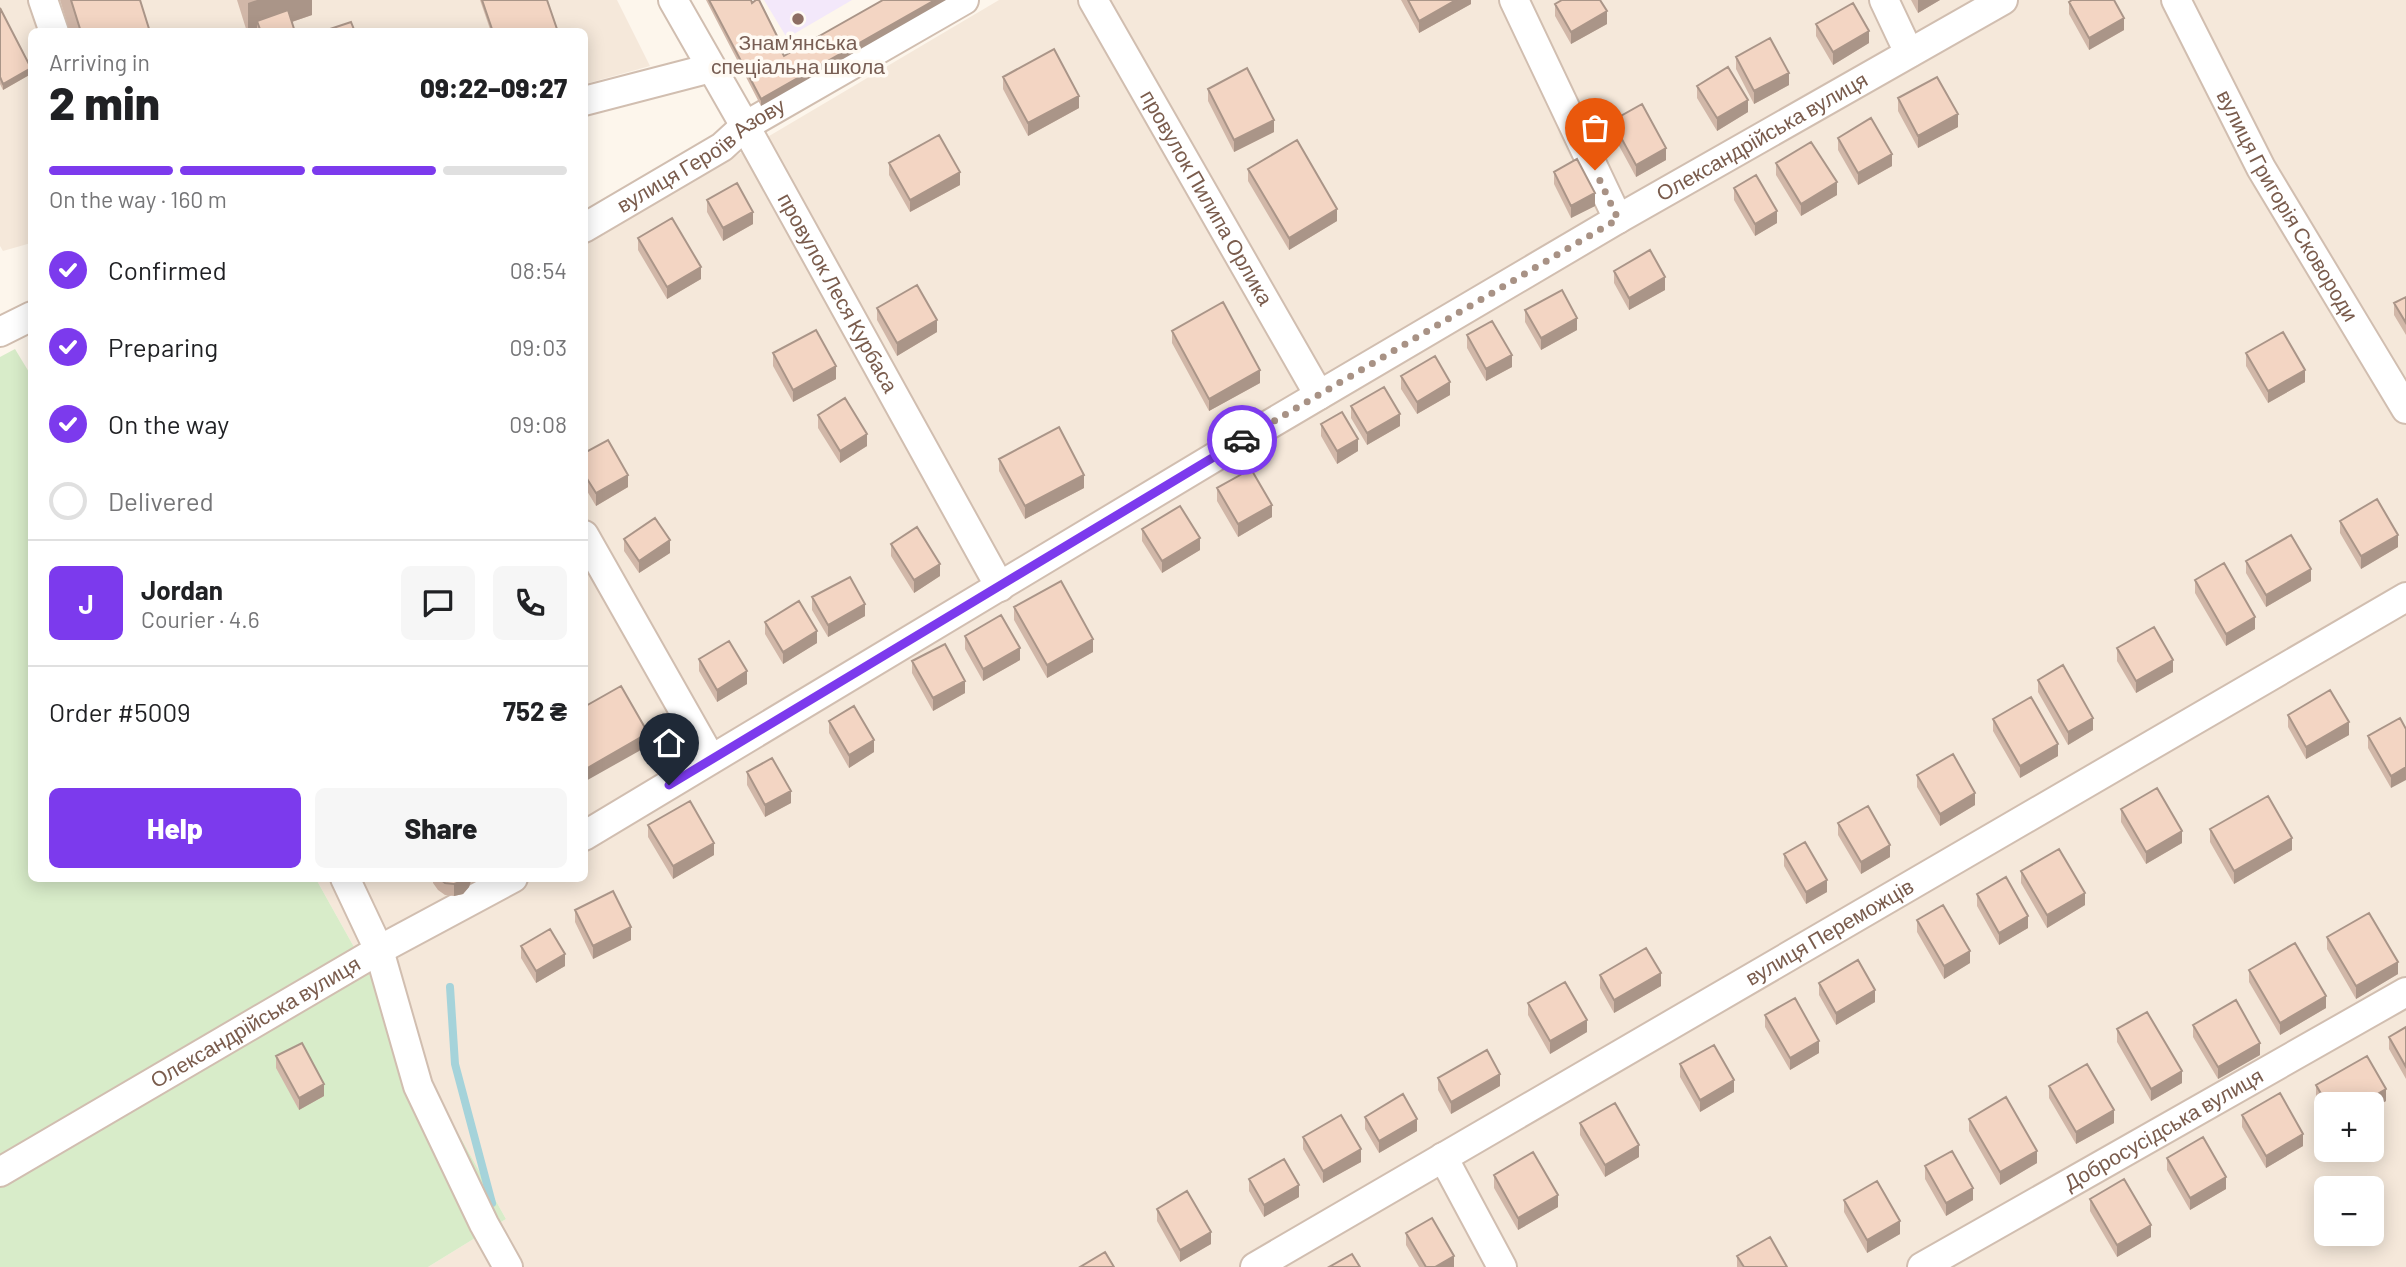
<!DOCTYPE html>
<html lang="en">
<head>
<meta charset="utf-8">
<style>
  body { margin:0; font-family:Barlow,sans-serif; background:#f6f6f6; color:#202124; height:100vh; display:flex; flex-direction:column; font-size:26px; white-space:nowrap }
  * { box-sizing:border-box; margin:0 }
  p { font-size:23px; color:#757577 }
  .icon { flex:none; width:38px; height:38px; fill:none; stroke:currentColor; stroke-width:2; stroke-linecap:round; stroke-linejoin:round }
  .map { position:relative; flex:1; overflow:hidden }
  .drawer { position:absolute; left:28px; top:28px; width:560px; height:854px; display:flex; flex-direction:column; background:#fff; border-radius:10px; box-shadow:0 4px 18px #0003 }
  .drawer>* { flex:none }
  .controls { position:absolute; left:2314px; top:1092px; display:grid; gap:14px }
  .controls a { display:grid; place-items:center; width:70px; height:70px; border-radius:10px; background:#fff; box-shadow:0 4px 18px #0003; font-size:35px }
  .pin { position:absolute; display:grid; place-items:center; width:60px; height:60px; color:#fff; margin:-72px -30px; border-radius:50% 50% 50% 0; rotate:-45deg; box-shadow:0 0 7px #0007 }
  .pin .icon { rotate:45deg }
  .courier { position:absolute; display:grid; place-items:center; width:70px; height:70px; margin:-35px; border:5px solid #7c3aed; border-radius:50%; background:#fff; color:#222; box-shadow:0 2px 9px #0007 }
  .overview em { font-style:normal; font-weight:800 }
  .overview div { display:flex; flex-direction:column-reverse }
  .overview { display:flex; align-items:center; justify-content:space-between; height:119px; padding:0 21px }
  h1 { font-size:46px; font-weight:800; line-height:52px }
  .bar { display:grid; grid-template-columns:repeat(4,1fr); gap:10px 7px; align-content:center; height:84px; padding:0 21px }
  .bar i { height:9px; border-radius:5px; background:#e0e0e0 }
  .bar .selected { background:#7c3aed }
  .bar p { grid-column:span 4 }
  .line { display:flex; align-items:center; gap:18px; padding:0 21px; border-top:2px solid #e0e0e0 }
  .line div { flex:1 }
  .round { display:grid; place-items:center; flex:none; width:74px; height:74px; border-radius:10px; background:#f6f6f6 }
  ol { padding:0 21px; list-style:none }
  li { display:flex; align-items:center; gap:21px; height:77px }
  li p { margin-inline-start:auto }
  li .icon { padding:7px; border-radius:50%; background:#7c3aed; color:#fff; stroke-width:4 }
  li:last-child { color:#757577 }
  li i { width:38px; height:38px; border:4px solid #e0e0e0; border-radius:50% }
  .cta { display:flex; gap:14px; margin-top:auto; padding:14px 21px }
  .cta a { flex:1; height:80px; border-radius:10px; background:#7c3aed; color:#fff; font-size:28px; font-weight:800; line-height:80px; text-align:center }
  .cta a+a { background:#f6f6f6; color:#202124 }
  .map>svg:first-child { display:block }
</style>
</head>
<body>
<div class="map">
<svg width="2406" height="1267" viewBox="0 0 2406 1267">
  <rect width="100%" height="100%" fill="#fdf6ec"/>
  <path fill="#f5e8da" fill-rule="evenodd" d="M0,0H617L650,66L585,84L584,32H32L31,243L3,251L0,246Z
    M999,0H2406V1267H428L506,1219L316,879L584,878L585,245ZM2326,1104H2371V1150H2326ZM2326,1188H2371V1234H2326Z"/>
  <path fill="#f3e8fa" d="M764,0H852L787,38Z"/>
  <path fill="#d8ecc9" d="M15,349L32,377V878L316,879L506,1219L428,1267H0V357Z"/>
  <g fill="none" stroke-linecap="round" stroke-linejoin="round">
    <path stroke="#a5d3da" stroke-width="8" d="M450,987L455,1064L492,1203"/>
    <defs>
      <g id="minor">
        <path d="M43,0L54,32"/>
        <path id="s1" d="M673,0L745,126L1000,587"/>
        <path id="s2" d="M1093,0L1319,395"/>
        <path d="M1514,0L1618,219"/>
        <path d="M1884,0L1909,53"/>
        <path id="s3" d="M2176,0L2261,168L2406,409"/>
        <path d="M584,101L711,68"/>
        <path id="s4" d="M584,228L722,147L745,126L964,0"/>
        <path d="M0,332L32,316"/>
        <path d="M584,535L711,759"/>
        <path id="s5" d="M584,836L1243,440L1618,219L2003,0"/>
        <path d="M345,878L379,950L418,1086L484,1224L508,1267"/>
        <path d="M1443,1157L1502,1267"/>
        <path id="s6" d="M0,1172L379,950L513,878"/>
        <path id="s7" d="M1255,1267L2406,597"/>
        <path id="s8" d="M1922,1267L2406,992"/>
      </g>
    </defs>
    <use href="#minor" stroke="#d1beb0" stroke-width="32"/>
    <use href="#minor" stroke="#fff" stroke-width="28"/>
  </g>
  <path fill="#d1b7a8" d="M60,0H140L150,32H70Z
    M237,0H312V15L292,22L295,32H247Z
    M480,0H547L558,32H491Z
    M706,0H751L778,44L784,56L761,106Z
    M1401,0H1471V4L1419,33Z
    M1911,0H1940L1918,13Z
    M2069,2L2124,30L2089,50L2069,14Z
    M1555,4L1607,24L1571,44L1555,16Z
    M0,8L31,74L3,90L0,84Z
    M1816,24L1869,43L1833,65L1816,36Z
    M1736,57L1789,85L1754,104L1736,69Z
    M1003,77L1079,108L1028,136L1003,89Z
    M1697,86L1748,112L1717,131L1697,98Z
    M1208,89L1274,132L1234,152L1208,101Z
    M1898,98L1958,127L1918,148L1898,111Z
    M1612,121L1666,160L1636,177L1612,133Z
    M1838,138L1892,166L1858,185L1838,150Z
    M889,163L960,185L910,212L889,175Z
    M1776,163L1837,195L1801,216L1776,175Z
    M1248,169L1337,221L1289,250L1248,181Z
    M1554,172L1595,206L1571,218L1554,184Z
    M1734,188L1777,223L1755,236L1734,200Z
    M707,200L753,224L723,241L707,212Z
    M638,238L701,279L667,299L638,250Z
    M1614,271L1665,290L1629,310L1614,283Z
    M2406,297V335L2394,315V303Z
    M877,308L937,332L897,356L877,320Z
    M1525,310L1577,330L1541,350L1525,322Z
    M1172,331L1260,383L1209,411L1172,343Z
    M1467,335L1512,367L1486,381L1467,348Z
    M773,353L836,379L793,402L773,366Z
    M2246,353L2305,382L2268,403L2246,366Z
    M1401,376L1450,395L1417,414L1401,389Z
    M1351,406L1400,426L1367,445L1351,418Z
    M818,415L867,446L840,463L818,428Z
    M1321,424L1358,451L1337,464L1321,436Z
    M584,453L628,487L596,506L584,486Z
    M999,459L1084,488L1025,519L999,471Z
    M1217,488L1272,517L1238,537L1217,501Z
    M2340,521L2398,547L2361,569L2340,533Z
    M1142,529L1200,550L1162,573L1142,541Z
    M624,539L670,553L639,573L624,551Z
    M891,544L940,576L914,593L891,556Z
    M2246,561L2311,581L2266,607L2246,573Z
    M2195,580L2255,629L2226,646L2195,593Z
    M812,597L865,616L828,637L812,610Z
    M1014,607L1093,652L1047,678L1014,620Z
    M765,622L817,643L783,664L765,634Z
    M965,636L1020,660L983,681L965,649Z
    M2117,648L2173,672L2136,693L2117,661Z
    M699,659L747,684L717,702L699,671Z
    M912,661L965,693L933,711L912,673Z
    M2038,680L2093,730L2068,745L2038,692Z
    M2288,715L2349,735L2306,759L2288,727Z
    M1993,719L2058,756L2020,778L1993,731Z
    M829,721L874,752L849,768L829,733Z
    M2406,729L2391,788L2368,748V736Z
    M747,772L791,803L765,817L747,785Z
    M1917,775L1975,805L1940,826L1917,787Z
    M2121,809L2182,843L2146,864L2121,822Z
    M1838,823L1890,857L1861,874L1838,835Z
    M648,825L714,855L673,879L648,837Z
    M2210,829L2292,850L2234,884L2210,842Z
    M1784,854L1827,892L1806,904L1784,866Z
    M2021,871L2085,905L2047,928L2021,883Z
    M433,878H472L469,887L463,894L454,896L445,895L438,890L433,883Z
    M1977,894L2028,928L1999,945L1977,906Z
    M575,910L631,940L593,959L575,922Z
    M1917,920L1970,963L1944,979L1917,932Z
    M2327,937L2398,974L2356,999L2327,949Z
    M521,946L565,966L536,983L521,958Z
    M2249,970L2326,1008L2280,1035L2249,982Z
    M1600,975L1661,986L1614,1013L1600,988Z
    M1819,983L1875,1002L1836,1025L1819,995Z
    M1528,1003L1587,1032L1550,1054L1528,1015Z
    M1765,1015L1819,1053L1790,1070L1765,1027Z
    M2193,1025L2260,1055L2218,1079L2193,1037Z
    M2406,1027V1079L2389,1049V1037Z
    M2117,1029L2182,1083L2151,1101L2117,1042Z
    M276,1056L324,1096L299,1110L276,1068Z
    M1680,1064L1734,1092L1700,1112L1680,1077Z
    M1438,1078L1500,1086L1451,1114L1438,1090Z
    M2316,1085L2386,1101L2371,1110V1104H2326V1115L2316,1097Z
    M2049,1086L2114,1123L2076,1144L2049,1098Z
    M2242,1115L2303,1146L2266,1168L2242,1127Z
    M1365,1117L1417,1131L1379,1153L1365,1129Z
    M1969,1119L2037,1163L2000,1185L1969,1131Z
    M1580,1123L1639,1157L1605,1177L1580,1135Z
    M1303,1137L1361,1162L1323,1183L1303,1149Z
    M2167,1158L2226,1189L2190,1210L2167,1170Z
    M1925,1166L1973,1200L1946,1216L1925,1179Z
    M1494,1175L1558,1207L1518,1230L1494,1188Z
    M1249,1179L1299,1197L1264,1217L1249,1191Z
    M2090,1199L2151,1237L2117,1257L2090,1211Z
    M1844,1200L1900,1234L1867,1253L1844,1212Z
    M1157,1209L1211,1244L1180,1262L1157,1221Z
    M1406,1233L1454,1267H1419L1406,1245Z
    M1737,1256L1787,1267H1737Z"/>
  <path fill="#aa9588" d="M257,0H312V15L262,32L257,21V32H248V3Z
    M935,0H946L761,106V99Z
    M1456,0H1471V4L1419,33V21Z
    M1918,0H1940L1918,13Z
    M1607,11V24L1571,44V32Z
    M2124,18V30L2089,50V38Z
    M1869,31V43L1833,65V52Z
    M31,68V74L3,90V84Z
    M1789,73V85L1754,104V91Z
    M1079,96V108L1028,136V123Z
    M1748,100V112L1717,131V118Z
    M1958,114V127L1918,148V136Z
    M1274,120V132L1234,152V140Z
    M1666,148V160L1636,177V165Z
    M1892,154V166L1858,185V173Z
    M960,172V185L910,212V200Z
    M1837,182V195L1801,216V204Z
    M1595,193V206L1571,218V206Z
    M1337,209V221L1289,250V238Z
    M1777,211V223L1755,236V224Z
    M753,212V224L723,241V228Z
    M701,267V279L667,299V287Z
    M1665,277V290L1629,310V298Z
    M1577,318V330L1541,350V338Z
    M937,320V332L897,356V343Z
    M1512,355V367L1486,381V369Z
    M836,366V379L793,402V390Z
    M1260,370V383L1209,411V399Z
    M2305,370V382L2268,403V391Z
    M1450,382V395L1417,414V402Z
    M1400,414V426L1367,445V433Z
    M867,434V446L840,463V451Z
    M1358,439V451L1337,464V451Z
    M628,475V487L596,506V493Z
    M1084,475V488L1025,519V506Z
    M1272,505V517L1238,537V524Z
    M2398,535V547L2361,569V556Z
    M1200,538V550L1162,573V561Z
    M670,540V553L639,573V561Z
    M940,564V576L914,593V580Z
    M2311,569V581L2266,607V595Z
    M865,604V616L828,637V625Z
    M2255,617V629L2226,646V634Z
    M817,631V643L783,664V652Z
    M1093,639V652L1047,678V665Z
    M1020,648V660L983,681V669Z
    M2173,660V672L2136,693V681Z
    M747,671V684L717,702V690Z
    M965,681V693L933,711V698Z
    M2093,718V730L2068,745V732Z
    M2349,722V735L2306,759V747Z
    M648,733V746L584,782V770Z
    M874,740V752L849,768V755Z
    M2058,744V756L2020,778V766Z
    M2406,767V780L2391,788V776Z
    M791,791V803L765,817V805Z
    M1975,793V805L1940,826V814Z
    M2182,831V843L2146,864V852Z
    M2292,838V850L2234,884V871Z
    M714,843V855L673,879V866Z
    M1890,845V857L1861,874V862Z
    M466,878H472L469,887L463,894L454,896V884Z
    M1827,880V892L1806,904V892Z
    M2085,893V905L2047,928V915Z
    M2028,916V928L1999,945V933Z
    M631,927V940L593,959V946Z
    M1970,951V963L1944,979V966Z
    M565,954V966L536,983V971Z
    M2398,962V974L2356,999V986Z
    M1661,973V986L1614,1013V1000Z
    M1875,990V1002L1836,1025V1013Z
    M2326,996V1008L2280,1035V1023Z
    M1587,1020V1032L1550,1054V1041Z
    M1819,1041V1053L1790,1070V1058Z
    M2260,1043V1055L2218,1079V1067Z
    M2182,1071V1083L2151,1101V1089Z
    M1500,1074V1086L1451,1114V1102Z
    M1734,1080V1092L1700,1112V1100Z
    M324,1084V1096L299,1110V1098Z
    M2386,1089V1101L2371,1110V1104H2360Z
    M2347,1098V1104H2336Z
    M2114,1110V1123L2076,1144V1132Z
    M1417,1119V1131L1379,1153V1141Z
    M2303,1134V1146L2266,1168V1156Z
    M1639,1145V1157L1605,1177V1165Z
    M1361,1149V1162L1323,1183V1171Z
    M2037,1151V1163L2000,1185V1172Z
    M2226,1177V1189L2190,1210V1198Z
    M1299,1185V1197L1264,1217V1205Z
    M1973,1188V1200L1946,1216V1203Z
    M1558,1195V1207L1518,1230V1218Z
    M1900,1221V1234L1867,1253V1240Z
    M2151,1225V1237L2117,1257V1245Z
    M1211,1232V1244L1180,1262V1250Z
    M1454,1256V1267H1435Z"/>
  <path fill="#f3d5c3" stroke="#aa9588" stroke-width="2" d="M71,0H140L150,32H81Z
    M482,0H547L558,32H493Z
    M709,0H751L752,3L756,0H759L778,38L775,40L784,56L883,0H935L761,99Z
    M1408,0H1456L1419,21Z
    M1562,0H1600L1607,11L1571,32L1555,4Z
    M2072,0H2114L2124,18L2089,38L2069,2Z
    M1853,3L1869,31L1833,52L1816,24Z
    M0,8L31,68L3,84L0,77Z
    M288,10L295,32H261L257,21Z
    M351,22L355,32H321Z
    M1770,38L1789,73L1754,91L1736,57Z
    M1054,49L1079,96L1028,123L1003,77Z
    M1728,67L1748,100L1717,118L1697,86Z
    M1247,68L1274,120L1234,140L1208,89Z
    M1937,77L1958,114L1918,136L1898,98Z
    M1642,104L1666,148L1636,165L1612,121Z
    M1871,118L1892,154L1858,173L1838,138Z
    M939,135L960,172L910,200L889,163Z
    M1297,140L1337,209L1289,238L1248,169Z
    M1811,142L1837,182L1801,204L1776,163Z
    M1577,159L1595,193L1571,206L1554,172Z
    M1756,175L1777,211L1755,224L1734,188Z
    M737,183L753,212L723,228L707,200Z
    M672,218L701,267L667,287L638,238Z
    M1650,250L1665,277L1629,298L1614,271Z
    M917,285L937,320L897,343L877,308Z
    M1562,290L1577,318L1541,338L1525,310Z
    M2406,297V323L2394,303Z
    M1223,302L1260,370L1209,399L1172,331Z
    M1492,321L1512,355L1486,369L1467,335Z
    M816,330L836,366L793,390L773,353Z
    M2283,332L2305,370L2268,391L2246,353Z
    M1435,356L1450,382L1417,402L1401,376Z
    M1384,387L1400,414L1367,433L1351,406Z
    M845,398L867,434L840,451L818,415Z
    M1342,412L1358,439L1337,451L1321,424Z
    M1059,427L1084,475L1025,506L999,459Z
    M608,440L628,475L596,493L584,474V453Z
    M1251,469L1272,505L1238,524L1217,488Z
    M2377,499L2398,535L2361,556L2340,521Z
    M1180,506L1200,538L1162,561L1142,529Z
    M655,518L670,540L639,561L624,539Z
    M917,527L940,564L914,580L891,544Z
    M2291,535L2311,569L2266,595L2246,561Z
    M2224,563L2255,617L2226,634L2195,580Z
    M850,577L865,604L828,625L812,597Z
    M1061,581L1093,639L1047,665L1014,607Z
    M799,601L817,631L783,652L765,622Z
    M1001,615L1020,648L983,669L965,636Z
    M2154,627L2173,660L2136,681L2117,648Z
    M729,641L747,671L717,690L699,659Z
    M945,644L965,681L933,698L912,661Z
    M2063,665L2093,718L2068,732L2038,680Z
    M621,686L648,733L584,770V707Z
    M2330,690L2349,722L2306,747L2288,715Z
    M2031,697L2058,744L2020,766L1993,719Z
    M854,706L874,740L849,755L829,721Z
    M2400,718L2406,729V767L2391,776L2368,736Z
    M1953,754L1975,793L1940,814L1917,775Z
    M772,758L791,791L765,805L747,772Z
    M2157,788L2182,831L2146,852L2121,809Z
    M2268,796L2292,838L2234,871L2210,829Z
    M690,801L714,843L673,866L648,825Z
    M1868,806L1890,845L1861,862L1838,823Z
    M1805,842L1827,880L1806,892L1784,854Z
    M2059,849L2085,893L2047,915L2021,871Z
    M2006,877L2028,916L1999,933L1977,894Z
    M439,878H466L463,881L454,884L445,883Z
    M613,891L631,927L593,946L575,910Z
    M1943,905L1970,951L1944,966L1917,920Z
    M2369,913L2398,962L2356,986L2327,937Z
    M550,929L565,954L536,971L521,946Z
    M2295,943L2326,996L2280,1023L2249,970Z
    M1646,948L1661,973L1614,1000L1600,975Z
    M1858,960L1875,990L1836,1013L1819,983Z
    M1565,982L1587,1020L1550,1041L1528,1003Z
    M1795,998L1819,1041L1790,1058L1765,1015Z
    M2236,1000L2260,1043L2218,1067L2193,1025Z
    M2147,1012L2182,1071L2151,1089L2117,1029Z
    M2406,1027V1067L2389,1037Z
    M302,1043L324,1084L299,1098L276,1056Z
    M1714,1045L1734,1080L1700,1100L1680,1064Z
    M1487,1050L1500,1074L1451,1102L1438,1078Z
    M2367,1056L2386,1089L2360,1104H2351L2347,1098L2336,1104H2327L2316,1085Z
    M2087,1064L2114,1110L2076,1132L2049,1086Z
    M2280,1093L2303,1134L2266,1156L2242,1115Z
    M1403,1094L1417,1119L1379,1141L1365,1117Z
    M2006,1097L2037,1151L2000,1172L1969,1119Z
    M1615,1103L1639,1145L1605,1165L1580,1123Z
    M1341,1115L1361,1149L1323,1171L1303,1137Z
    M2203,1137L2226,1177L2190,1198L2167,1158Z
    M1952,1151L1973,1188L1946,1203L1925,1166Z
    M1533,1152L1558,1195L1518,1218L1494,1175Z
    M1284,1159L1299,1185L1264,1205L1249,1179Z
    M2124,1179L2151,1225L2117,1245L2090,1199Z
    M1877,1181L1900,1221L1867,1240L1844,1200Z
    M1187,1191L1211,1232L1180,1250L1157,1209Z
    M1432,1218L1454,1256L1435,1267H1426L1406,1233Z
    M1770,1237L1787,1267H1744L1737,1256Z
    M1105,1252L1114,1267H1080Z
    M1352,1254L1360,1267H1329Z"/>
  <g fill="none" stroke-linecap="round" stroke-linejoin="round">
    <path stroke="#a89285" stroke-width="7" stroke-dasharray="0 12.6" d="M1242,440L1618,219L1595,170"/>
    <path stroke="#7c3aed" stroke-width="9" d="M669,785L1242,440"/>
  </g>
  <circle fill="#8d6e63" stroke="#fffaf3" stroke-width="2.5" cx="798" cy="19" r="7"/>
  <g text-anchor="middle" stroke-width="7" stroke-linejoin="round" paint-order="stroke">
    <g font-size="21" fill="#785e54" stroke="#fffaf3">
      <text x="798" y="50">Знам'янська<tspan x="798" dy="24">спеціальна школа</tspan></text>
    </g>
    <g font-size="21" fill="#7a5c4d" stroke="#fffaf3">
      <text dy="7" stroke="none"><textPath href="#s5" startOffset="1370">Олександрійська вулиця</textPath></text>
      <text dy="7" stroke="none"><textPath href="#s4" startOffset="138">вулиця Героїв Азову</textPath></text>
      <text dy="7" stroke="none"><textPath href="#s2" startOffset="228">провулок Пилипа Орлика</textPath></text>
      <text dy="7" stroke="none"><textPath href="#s3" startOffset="234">вулиця Григорія Сковороди</textPath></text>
      <text dy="7" stroke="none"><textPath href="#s1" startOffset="336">провулок Леся Курбаса</textPath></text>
      <text dy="7" stroke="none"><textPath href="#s7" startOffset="665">вулиця Переможців</textPath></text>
      <text dy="7" stroke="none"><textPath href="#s6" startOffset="296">Олександрійська вулиця</textPath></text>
      <text dy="7" stroke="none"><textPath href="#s8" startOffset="278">Добросусідська вулиця</textPath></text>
    </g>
  </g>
</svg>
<div class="controls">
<a>+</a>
<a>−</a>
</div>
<div class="pin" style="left:1595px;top:170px;background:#ea580c"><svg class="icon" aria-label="bag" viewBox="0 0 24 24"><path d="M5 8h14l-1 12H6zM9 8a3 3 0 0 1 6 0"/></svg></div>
<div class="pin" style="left:669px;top:785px;background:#1f2937"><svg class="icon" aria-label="home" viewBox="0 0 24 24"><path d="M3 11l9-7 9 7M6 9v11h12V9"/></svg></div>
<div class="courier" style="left:1242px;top:440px"><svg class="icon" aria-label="car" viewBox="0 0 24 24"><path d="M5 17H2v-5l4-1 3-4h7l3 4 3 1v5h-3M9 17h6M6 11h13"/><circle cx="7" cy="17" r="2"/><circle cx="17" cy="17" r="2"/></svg></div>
<section class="drawer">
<div class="overview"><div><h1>2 min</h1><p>Arriving in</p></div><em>09:22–09:27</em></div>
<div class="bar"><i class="selected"></i><i class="selected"></i><i class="selected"></i><i></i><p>On the way · 160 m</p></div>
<ol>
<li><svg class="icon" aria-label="check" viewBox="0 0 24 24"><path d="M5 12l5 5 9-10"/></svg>Confirmed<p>08:54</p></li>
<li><svg class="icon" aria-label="check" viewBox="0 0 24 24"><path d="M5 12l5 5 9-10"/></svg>Preparing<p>09:03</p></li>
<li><svg class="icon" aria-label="check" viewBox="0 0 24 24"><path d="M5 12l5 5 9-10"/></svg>On the way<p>09:08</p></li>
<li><i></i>Delivered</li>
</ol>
<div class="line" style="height:126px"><b class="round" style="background:#7c3aed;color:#fff">J</b><div><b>Jordan</b><p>Courier · 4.6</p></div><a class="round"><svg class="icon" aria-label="chat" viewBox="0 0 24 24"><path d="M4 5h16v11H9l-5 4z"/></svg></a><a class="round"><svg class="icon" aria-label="phone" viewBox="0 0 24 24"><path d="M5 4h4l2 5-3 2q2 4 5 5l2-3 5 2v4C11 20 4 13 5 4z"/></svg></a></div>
<div class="line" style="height:91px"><div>Order #5009</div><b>752 ₴</b></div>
<div class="cta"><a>Help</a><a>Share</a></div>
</section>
</div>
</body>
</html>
